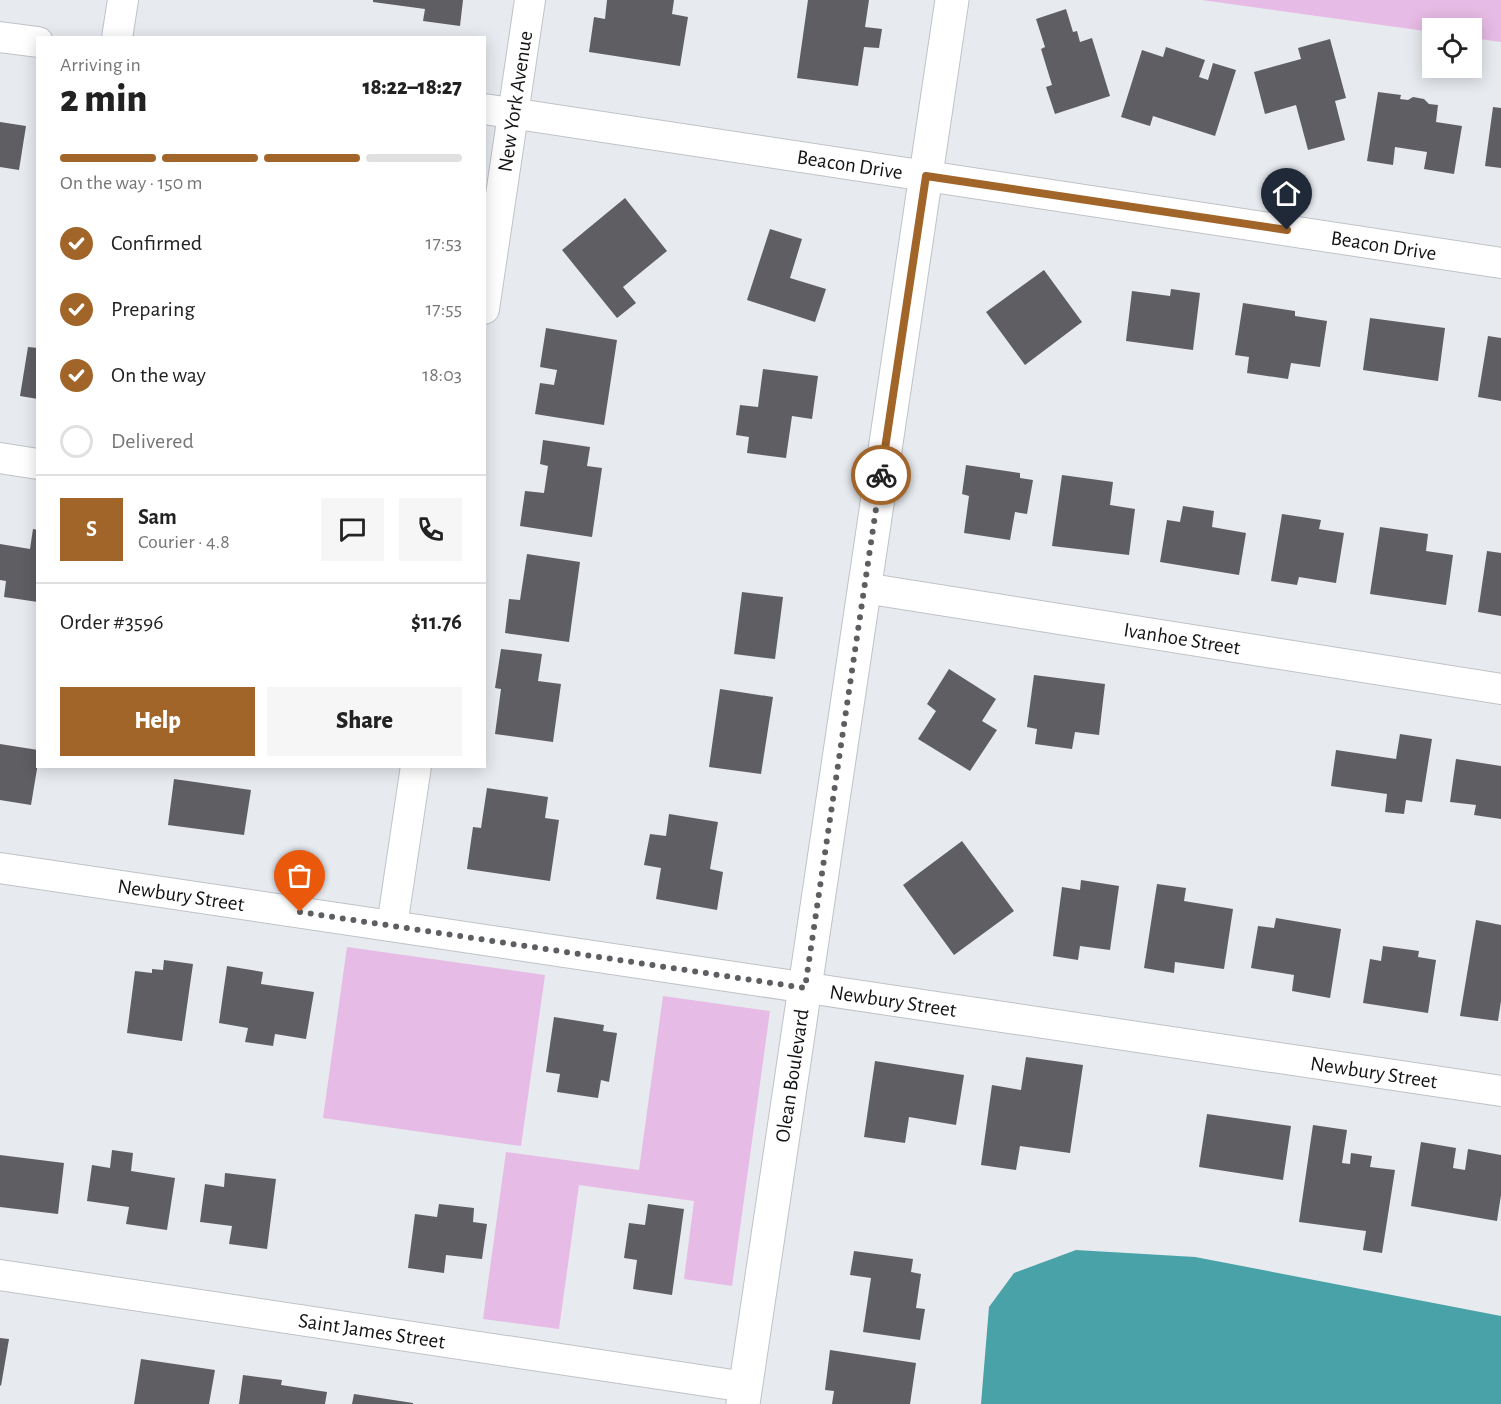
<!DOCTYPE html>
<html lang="en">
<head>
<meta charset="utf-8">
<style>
  body { margin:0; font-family:"Alegreya Sans",sans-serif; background:#f6f6f6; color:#222; height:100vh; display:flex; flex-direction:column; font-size:22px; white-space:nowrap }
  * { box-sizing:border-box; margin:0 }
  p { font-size:20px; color:#767676 }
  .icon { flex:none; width:33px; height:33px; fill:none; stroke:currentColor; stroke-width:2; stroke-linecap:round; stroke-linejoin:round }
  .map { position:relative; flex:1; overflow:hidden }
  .drawer { position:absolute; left:36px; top:36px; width:450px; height:732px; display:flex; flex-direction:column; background:#fff; border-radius:0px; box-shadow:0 3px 15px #0003 }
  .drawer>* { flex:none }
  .controls { position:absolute; left:1422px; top:18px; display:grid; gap:12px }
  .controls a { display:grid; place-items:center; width:60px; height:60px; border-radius:0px; background:#fff; box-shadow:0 3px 15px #0003; font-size:30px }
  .pin { position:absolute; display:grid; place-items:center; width:51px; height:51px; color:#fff; margin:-62px -26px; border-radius:50% 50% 50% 0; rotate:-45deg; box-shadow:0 0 6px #0007 }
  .pin .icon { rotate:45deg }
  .courier { position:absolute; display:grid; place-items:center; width:60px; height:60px; margin:-30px; border:4px solid #a26529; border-radius:50%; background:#fff; color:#222; box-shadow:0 2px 8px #0007 }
  .head em { font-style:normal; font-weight:800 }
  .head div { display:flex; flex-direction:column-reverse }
  .head { display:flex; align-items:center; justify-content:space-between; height:102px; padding:0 24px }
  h1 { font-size:39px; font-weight:800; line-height:45px }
  .bar { display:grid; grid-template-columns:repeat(4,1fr); gap:9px 6px; align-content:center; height:72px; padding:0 24px }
  .bar i { height:8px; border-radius:4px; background:#e0e0e0 }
  .bar .current { background:#a26529 }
  .bar p { grid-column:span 4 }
  .line { display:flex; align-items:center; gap:15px; padding:0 24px; border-top:2px solid #e0e0e0 }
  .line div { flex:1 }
  .round { display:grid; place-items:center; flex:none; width:63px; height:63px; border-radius:0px; background:#f6f6f6 }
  ol { padding:0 24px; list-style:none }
  li { display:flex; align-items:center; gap:18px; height:66px }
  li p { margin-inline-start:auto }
  li .icon { padding:6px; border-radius:50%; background:#a26529; color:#fff; stroke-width:4 }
  li:last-child { color:#767676 }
  li i { width:33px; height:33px; border:3px solid #e0e0e0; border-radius:50% }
  .action { display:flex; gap:12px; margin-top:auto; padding:12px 24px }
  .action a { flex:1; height:69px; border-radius:0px; background:#a26529; color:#fff; font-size:24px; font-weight:800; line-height:69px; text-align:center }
  .action a+a { background:#f6f6f6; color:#222 }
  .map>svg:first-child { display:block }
</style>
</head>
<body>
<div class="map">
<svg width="1501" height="1404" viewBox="0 0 1501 1404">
  <rect width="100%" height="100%" fill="#e7eaef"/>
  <path fill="#e6bbe5" d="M1202,0H1501V42L1472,38V28H1432V32Z
    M347,947L545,975L521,1146L323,1118Z
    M663,996L770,1011L732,1286L684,1279L694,1201L579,1185L559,1329L483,1319L506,1152L639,1170Z"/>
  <path fill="#48a2a7" d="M1076,1250L1195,1257L1501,1316V1404H981L989,1307L1014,1273Z"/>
  <path fill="#5f5e63" d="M373,0H463L460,26L423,21L425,9L373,2Z
    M607,0H674L672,14L688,17L680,66L589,52L594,17L605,19Z
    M808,0H869L865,27L882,29L879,48L864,47L858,86L797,78Z
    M1066,9L1073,32L1077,31L1080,42L1092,38L1110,96L1055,114L1046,87L1052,85L1041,49L1045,47L1036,19Z
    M1330,39L1346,98L1335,101L1345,140L1308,150L1296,105L1265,114L1254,72L1301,59L1298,48Z
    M1166,47L1205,60L1199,77L1208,80L1213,63L1236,70L1215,136L1153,116L1150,126L1121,117L1142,50L1163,57Z
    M1378,92L1401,95L1400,99L1408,100L1413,97L1424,99L1429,104L1438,105L1436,122L1462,126L1454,174L1424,169L1427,152L1395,147L1393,165L1367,161Z
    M1493,107L1501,108V168L1485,166Z
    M0,122L26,126L19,170L0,167Z
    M625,198L667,251L623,287L636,303L617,318L562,250Z
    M770,229L802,239L790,278L826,289L815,322L747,300Z
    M1044,270L1082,322L1025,365L986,312Z
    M1171,289L1200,293L1193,350L1126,341L1132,291L1170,296Z
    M1243,303L1295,311V316L1327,321L1320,367L1291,363L1288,379L1247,373L1249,357L1235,355Z
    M1370,318L1445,328L1438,381L1363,370Z
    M546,328L617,340L604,425L535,414L540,383L554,385L557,370L540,367Z
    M1488,336L1501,338V401L1478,397Z
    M28,347L38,348V399L20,396Z
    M763,369L818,376L812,419L792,416L786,458L747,453L749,437L736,435L740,405L758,407Z
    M543,440L590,447L587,466L602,468L592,537L520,526L525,491L544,493L548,466L540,464Z
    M966,465L1020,473V478L1033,480L1027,514L1015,512L1010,540L964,533L969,496L962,494Z
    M1062,475L1113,482L1110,505L1135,509L1129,555L1052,546Z
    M1183,506L1214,511L1212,527L1246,533L1239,575L1160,562L1167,520L1180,522Z
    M1282,514L1321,520L1319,529L1344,533L1336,583L1299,577L1297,585L1271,581Z
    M1380,527L1428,534L1426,551L1453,555L1446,605L1370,594Z
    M33,529L38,530V602L4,597L6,581L0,580V544L30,549Z
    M1487,551L1501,553V616L1478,612Z
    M527,554L580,562L569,642L505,633L509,599L520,600Z
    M742,592L783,597L775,659L734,654Z
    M501,649L542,654L538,681L561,684L553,742L495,734L501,689L495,688Z
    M949,669L996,699L982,721L997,730L970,771L918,739L936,711L927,704Z
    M1034,675L1105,684L1099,735L1075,732L1072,749L1035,744L1037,729L1027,727Z
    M720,689L773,697L761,774L709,767Z
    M1400,734L1432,739L1422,802L1406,800L1404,814L1385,812L1387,794L1331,786L1336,750L1396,759Z
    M0,744L38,750V763L31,805L0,800Z
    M1456,759L1501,766V819L1474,815L1476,805L1450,802Z
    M174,779L251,790L244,835L168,825Z
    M487,788L548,797L545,818L559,820L550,881L467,869L473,827L481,828Z
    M669,814L718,822L710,869L723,872L717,910L656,899L661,868L644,865L650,834L666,836Z
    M962,841L1014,911L954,955L903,885Z
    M1081,880L1119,886L1110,950L1080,946L1078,960L1053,956L1062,887L1080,890Z
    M1157,884L1186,888L1184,901L1233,909L1224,969L1175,962L1174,973L1144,968Z
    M1276,918L1341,929L1330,998L1292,991L1294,975L1251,968L1258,926L1274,928Z
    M1476,920L1501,925V1001L1498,1021L1460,1016Z
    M1383,946L1419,951L1418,957L1436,960L1428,1013L1363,1003L1370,959L1381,961Z
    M164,960L193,964L182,1041L127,1033L135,971L152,973V969L163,970Z
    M227,966L263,972L261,984L314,992L306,1039L275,1034L273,1046L245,1042L248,1028L219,1023Z
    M554,1017L604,1025L603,1031L617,1033L609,1082L601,1080L598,1098L557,1092L560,1074L546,1072Z
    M1026,1057L1083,1065L1070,1153L1020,1146L1016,1170L981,1165L992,1085L1021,1090Z
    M875,1061L964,1075L956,1125L909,1117L905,1143L864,1137Z
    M1207,1114L1291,1126L1283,1180L1199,1167Z
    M1313,1125L1347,1130L1342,1163L1350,1164L1351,1153L1372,1156L1370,1167L1395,1170L1382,1253L1363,1250L1366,1231L1299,1222Z
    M1421,1142L1456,1148L1453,1168L1465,1170L1468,1149L1501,1155V1195L1497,1221L1411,1206Z
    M112,1150L133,1153L131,1171L175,1178L167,1230L126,1224L129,1207L87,1201L92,1165L110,1168Z
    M0,1155L64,1163L58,1214L0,1207Z
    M225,1173L276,1179L267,1249L229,1244L232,1226L200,1222L205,1184L224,1187Z
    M439,1204L474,1208L473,1222L487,1224L482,1259L446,1255L444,1273L408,1268L415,1214L437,1217Z
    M648,1204L684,1209L672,1295L633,1289L637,1260L624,1258L629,1223L645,1225Z
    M854,1251L913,1259L911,1272L921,1274L916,1308L925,1309L920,1340L863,1332L871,1278L850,1275Z
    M0,1338L9,1339L1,1386L0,1385Z
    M830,1350L916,1363L910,1404H832L834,1391L825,1390Z
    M141,1359L215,1370L209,1404H134Z
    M243,1375L282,1380L281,1385L327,1392L325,1404H239Z
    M354,1394L413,1403V1404H352Z"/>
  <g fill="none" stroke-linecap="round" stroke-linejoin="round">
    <defs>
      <g id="street">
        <path d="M0,37L38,42"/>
        <path d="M117,38L123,0"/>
        <path id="s1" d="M484,109L1501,263"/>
        <path id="s2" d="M484,309L530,0"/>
        <path d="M0,458L38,464"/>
        <path id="s3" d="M864,588L1501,689"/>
        <path id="s4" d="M0,868L1501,1091"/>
        <path d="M392,926L416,766"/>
        <path id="s5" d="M0,1275L746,1387"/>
      </g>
      <g id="secondary">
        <path id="s6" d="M743,1404L952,0"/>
      </g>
    </defs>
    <use href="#street" stroke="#bfc2c7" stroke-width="32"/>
    <use href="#secondary" stroke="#bfc2c7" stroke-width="35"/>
    <use href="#street" stroke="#fff" stroke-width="30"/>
    <use href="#secondary" stroke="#fff" stroke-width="33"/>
  </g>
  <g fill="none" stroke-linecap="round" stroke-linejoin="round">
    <path stroke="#5d5e61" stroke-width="6" stroke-dasharray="0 10.8" d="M300,912L805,988L881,475"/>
    <path stroke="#a26529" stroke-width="8" d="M881,475L926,176L1287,230"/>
  </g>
  <g text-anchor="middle" stroke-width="6" stroke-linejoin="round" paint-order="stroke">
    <g font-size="21" fill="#121315" stroke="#e7eaef">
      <text dy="7" stroke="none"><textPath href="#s2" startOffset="210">New York Avenue</textPath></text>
      <text dy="7" stroke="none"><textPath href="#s1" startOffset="370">Beacon Drive</textPath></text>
      <text dy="7" stroke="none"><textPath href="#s1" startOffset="910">Beacon Drive</textPath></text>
      <text dy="7" stroke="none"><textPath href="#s3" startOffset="322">Ivanhoe Street</textPath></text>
      <text dy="7" stroke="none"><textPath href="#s4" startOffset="183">Newbury Street</textPath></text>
      <text dy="7" stroke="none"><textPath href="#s4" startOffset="903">Newbury Street</textPath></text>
      <text dy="7" stroke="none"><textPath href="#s4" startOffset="1389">Newbury Street</textPath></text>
      <text dy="7" stroke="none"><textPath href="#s6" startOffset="332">Olean Boulevard</textPath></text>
      <text dy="7" stroke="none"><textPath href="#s5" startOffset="376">Saint James Street</textPath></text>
    </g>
  </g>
</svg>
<div class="controls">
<a><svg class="icon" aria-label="locate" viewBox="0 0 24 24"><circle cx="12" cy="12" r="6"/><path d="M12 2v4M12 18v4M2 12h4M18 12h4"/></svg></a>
</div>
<div class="pin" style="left:300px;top:912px;background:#ea580c"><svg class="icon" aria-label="bag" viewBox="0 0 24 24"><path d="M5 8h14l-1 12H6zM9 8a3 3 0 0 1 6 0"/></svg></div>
<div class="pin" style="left:1287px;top:230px;background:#1f2937"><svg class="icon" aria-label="home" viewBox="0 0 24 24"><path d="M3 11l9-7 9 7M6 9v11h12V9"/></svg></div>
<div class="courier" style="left:881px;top:475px"><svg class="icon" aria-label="bike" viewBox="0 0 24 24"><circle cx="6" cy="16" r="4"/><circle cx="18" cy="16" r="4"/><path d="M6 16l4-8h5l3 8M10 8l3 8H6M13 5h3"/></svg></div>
<section class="drawer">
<div class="head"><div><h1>2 min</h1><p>Arriving in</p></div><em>18:22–18:27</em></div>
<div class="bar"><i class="current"></i><i class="current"></i><i class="current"></i><i></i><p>On the way · 150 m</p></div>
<ol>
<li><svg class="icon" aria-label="check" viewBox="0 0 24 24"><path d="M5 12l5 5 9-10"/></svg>Confirmed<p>17:53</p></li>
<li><svg class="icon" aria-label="check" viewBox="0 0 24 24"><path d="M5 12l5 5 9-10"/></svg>Preparing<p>17:55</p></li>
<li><svg class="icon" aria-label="check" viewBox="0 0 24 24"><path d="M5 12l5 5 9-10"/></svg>On the way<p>18:03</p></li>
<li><i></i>Delivered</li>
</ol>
<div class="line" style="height:108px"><b class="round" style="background:#a26529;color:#fff">S</b><div><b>Sam</b><p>Courier · 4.8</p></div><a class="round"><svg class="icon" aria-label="chat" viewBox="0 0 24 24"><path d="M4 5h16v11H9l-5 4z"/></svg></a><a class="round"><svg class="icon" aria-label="phone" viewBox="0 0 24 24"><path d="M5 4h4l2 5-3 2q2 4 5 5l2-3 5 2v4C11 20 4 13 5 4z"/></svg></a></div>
<div class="line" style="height:78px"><div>Order #3596</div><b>$11.76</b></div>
<div class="action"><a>Help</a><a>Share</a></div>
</section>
</div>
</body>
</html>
